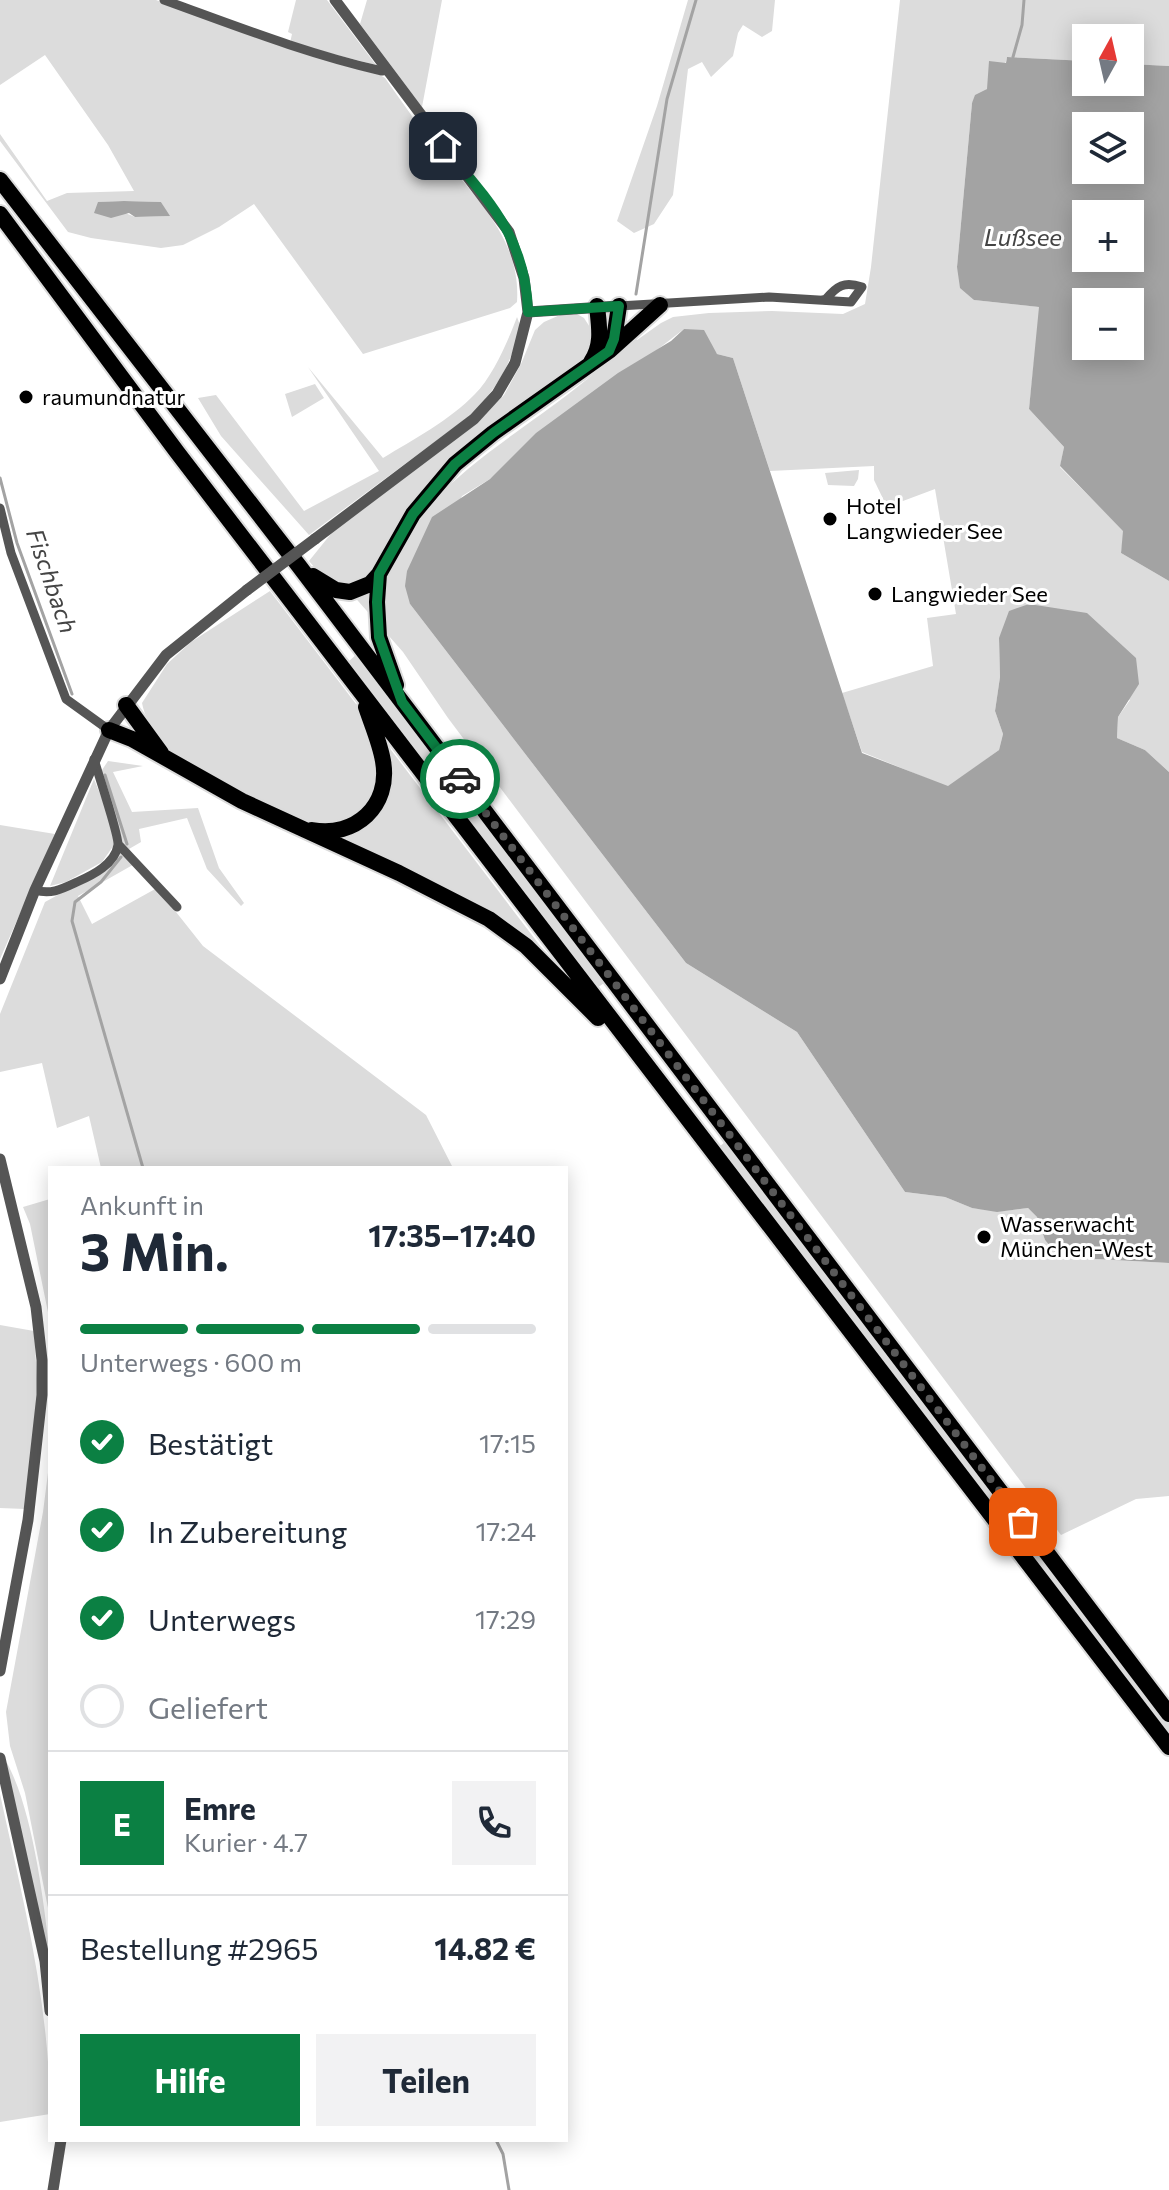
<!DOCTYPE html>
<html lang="de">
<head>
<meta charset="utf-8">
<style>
  body { margin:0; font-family:Commissioner,sans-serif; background:#f2f2f3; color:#1f2937; height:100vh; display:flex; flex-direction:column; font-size:30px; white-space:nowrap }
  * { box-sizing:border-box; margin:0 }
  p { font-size:26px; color:#747a83 }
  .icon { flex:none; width:44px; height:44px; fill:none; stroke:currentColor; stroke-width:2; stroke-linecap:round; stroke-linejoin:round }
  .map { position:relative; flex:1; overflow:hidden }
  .sheet { position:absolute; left:48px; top:1166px; width:520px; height:976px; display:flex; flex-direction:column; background:#fff; border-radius:0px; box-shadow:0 4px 20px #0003 }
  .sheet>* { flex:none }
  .needle { width:52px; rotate:8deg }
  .fabs { position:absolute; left:1072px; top:24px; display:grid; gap:16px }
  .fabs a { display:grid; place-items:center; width:72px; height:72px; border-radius:0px; background:#fff; box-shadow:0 4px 20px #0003; font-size:40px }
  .pin { position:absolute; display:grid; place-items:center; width:68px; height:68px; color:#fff; margin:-34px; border-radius:16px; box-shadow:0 4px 12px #0006 }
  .courier { position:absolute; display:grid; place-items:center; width:80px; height:80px; margin:-40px; border:6px solid #0b8043; border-radius:50%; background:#fff; color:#222; box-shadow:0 2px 10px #0007 }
  .head em { font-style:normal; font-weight:700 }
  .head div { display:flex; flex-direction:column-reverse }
  .head { display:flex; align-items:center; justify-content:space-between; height:136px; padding:0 32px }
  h1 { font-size:52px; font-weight:700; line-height:60px }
  .bar { display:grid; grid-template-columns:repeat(4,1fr); gap:12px 8px; align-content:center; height:96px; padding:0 32px }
  .bar i { height:10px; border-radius:6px; background:#e0e1e3 }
  .bar .selected { background:#0b8043 }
  .bar p { grid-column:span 4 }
  .line { display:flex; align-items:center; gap:20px; padding:0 32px; border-top:2px solid #e0e1e3 }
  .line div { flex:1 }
  .round { display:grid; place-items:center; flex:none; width:84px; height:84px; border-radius:0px; background:#f2f2f3 }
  ol { padding:0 32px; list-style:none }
  li { display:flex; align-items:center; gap:24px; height:88px }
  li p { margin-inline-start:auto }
  li .icon { padding:8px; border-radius:50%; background:#0b8043; color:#fff; stroke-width:4 }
  li:last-child { color:#747a83 }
  li i { width:44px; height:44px; border:4px solid #e0e1e3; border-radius:50% }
  .action { display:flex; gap:16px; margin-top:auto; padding:16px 32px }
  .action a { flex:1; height:92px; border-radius:0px; background:#0b8043; color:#fff; font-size:32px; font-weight:700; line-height:92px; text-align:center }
  .action a+a { background:#f2f2f3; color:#1f2937 }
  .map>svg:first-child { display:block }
</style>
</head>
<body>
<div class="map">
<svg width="1169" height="2190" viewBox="0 0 1169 2190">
  <rect width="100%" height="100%" fill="#fff"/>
  <path fill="#dcdcdc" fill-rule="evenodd" d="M0,0H156L225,26L380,75L385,78C404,105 423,132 444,158C479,202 521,241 517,302L510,308L363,354L254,204L219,227L183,245L161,248L91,238L68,232L0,141V134L47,201L67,193L134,191L108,145L45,55L0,85ZM124,201L161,202L169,216L135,217L99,202Z
    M296,0H327L376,65L290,43L292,34L288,32Z
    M367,0H442L422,107L360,24Z
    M688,0H775L772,31L762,37L743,25L738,33L733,56L711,77L702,62L688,69L673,195L654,224L634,233L617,221L657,106Z
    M900,0H1169V66L1130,64V38H1086V61L1007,57C1004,75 985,91 972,103L957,267L974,300L1040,307L1029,409L1064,447L1060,467L1124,531L1121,553L1169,581V772L1145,750L1117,738L1118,717L1130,700L999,638L1000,677L995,711L1003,734L999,750L948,787L862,752L842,693L933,666L927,618L956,614L935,489L887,507L874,480V466L770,471L733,358L717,354L684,329L490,479L462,496L410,604L686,963L797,1032L905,1192L945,1197L972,1208L1002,1211L1028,1208L1037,1217L1045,1240L1059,1257L1169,1263V1496L1136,1499L1061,1535L448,718L403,652L344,585L321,575L309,561L334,530L480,420L504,395L521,364L535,330L544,322L560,315L577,314L584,318L595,335L587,361L417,499L393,533C420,515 443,490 468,469C522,424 586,389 632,336L637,340L661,323L673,317L709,313L772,311L843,314L865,304L871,267Z
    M517,317L520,325C513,362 497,388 471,415L309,535L221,436L198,398L216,395L304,511L379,471L308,367L383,458C414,439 450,420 475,394C493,376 508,341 517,317Z
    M315,384L324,398L292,417L285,394Z
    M859,470L858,479L854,486L828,485L825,473Z
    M270,591L557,968L502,923L196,773C172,754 148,733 142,703L167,664L191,642Z
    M358,653L607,981L597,988L348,662Z
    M108,761L143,766L113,772L132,812L198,808L219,868L244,903L241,906L207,869L187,818L139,829L141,842L129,849L138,862L78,896L92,924L157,888L203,946L426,1115L453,1168H101L89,1116L57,1128L42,1063L0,1072V1014L45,902L89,878L121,842L100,773Z
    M94,779L111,821L114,845L102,862L66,882L50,886Z
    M0,825L55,834L0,959Z
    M725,1142L1169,1724V1733L719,1147Z
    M50,1199V1322L30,1224L23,1207Z
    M0,1325L34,1331L38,1395L25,1509L0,1508Z
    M50,1457V1918L25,1793L10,1746L6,1712L43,1512Z
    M7,1763C32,1809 43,1895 49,1948L46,1950L4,1764Z
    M0,1794C23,1900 50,2005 50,2114L0,2122Z"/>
  <path fill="#a3a3a3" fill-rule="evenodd" d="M1007,57L1086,61V82H1130V64L1169,66V581L1121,553L1123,531L1060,466L1064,447L1029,409L1039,307L974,300L960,288L957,267L972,103L975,95L987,89L989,61L1006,63ZM1086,126H1130V170H1086ZM1130,214V258H1086V214ZM1086,302H1130V346H1086Z
    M124,201L161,202L170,216L135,217L129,213L111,218L94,213L98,202Z
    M684,329L704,330L717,354L733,358L862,753L948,786L999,750L1003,734L995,711L1000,677L999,638L1009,611L1029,604L1087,613L1136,658L1139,684L1118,717L1117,738L1145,750L1169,772V1263L1059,1257L1045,1240L1037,1217L1028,1208L997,1212L972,1208L945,1197L905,1192L797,1032L686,963L410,604L405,586L407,571L432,517L490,479L536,433L618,373L671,341Z"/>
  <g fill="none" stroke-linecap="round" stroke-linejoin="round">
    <path stroke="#a3a3a3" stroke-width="3" d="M1013,57L1022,25L1024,0
      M636,294L667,99L696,0
      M0,478L17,543L72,694
      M105,775L127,844
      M121,857L101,882L75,902L72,921L143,1168
      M496,2140L503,2154L509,2190"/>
    <defs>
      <path id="motorway" d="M0,180L299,566L1169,1714
        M0,214L177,452L1169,1747
        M609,350L614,339L619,306
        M591,362C603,345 599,326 597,306
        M379,574L377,602L379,637L396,685
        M313,576L336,590L350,592L370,584L379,574L413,514L455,464L493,433L609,351L660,305
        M126,705L161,753
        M109,730L132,739L242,801L399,873L489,919L526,946L598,1018
        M312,830C355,838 391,806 383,761C380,743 372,725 366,707"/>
    </defs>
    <use href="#motorway" stroke="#dbdbdb" stroke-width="20"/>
    <path stroke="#555" stroke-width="9" d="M164,0C236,26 307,54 382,71L387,70
      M619,306L769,297L851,302L862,287C844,281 837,286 826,299L822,300
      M0,508L11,553L66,699L109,730
      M118,844L177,907
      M35,890C51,895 62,889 77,882C93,875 115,864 118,845C119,835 98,774 94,759"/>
    <path stroke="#555" stroke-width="11" d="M528,312L619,306
      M315,539L474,419L497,394L515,363L528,312L524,278L509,232L335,0
      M0,979L35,890L109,730L166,655L247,590
      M0,1159L36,1307L42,1360V1395L28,1520L0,1671
      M0,1758L45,1961L50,2011
      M53,2190L61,2140"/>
    <use href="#motorway" stroke="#000" stroke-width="16"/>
    <path stroke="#555" stroke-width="11" d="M247,590L315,539"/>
  </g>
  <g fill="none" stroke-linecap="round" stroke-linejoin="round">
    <path stroke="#595959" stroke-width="8" stroke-dasharray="0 14.4" d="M460,779L1023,1522"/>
    <path stroke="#0b8043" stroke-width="10" d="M443,146C488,200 526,237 528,312L619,306L614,339L609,351L493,433L455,464L413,514L379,574L377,602L379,637L402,702L460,779"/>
  </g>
  <g fill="#000" stroke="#fff" stroke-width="3">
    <circle cx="26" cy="397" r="8"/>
    <circle cx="830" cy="519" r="8"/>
    <circle cx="875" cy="594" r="8"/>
    <circle cx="984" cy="1237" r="8"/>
  </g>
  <g text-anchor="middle" stroke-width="6" stroke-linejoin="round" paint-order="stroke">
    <g font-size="22" fill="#000" stroke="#fff" text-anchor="start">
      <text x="42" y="405">raumundnatur</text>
      <text x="846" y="514">Hotel<tspan x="846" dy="25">Langwieder See</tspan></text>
      <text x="891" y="602">Langwieder See</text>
      <text x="1000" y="1232">Wasserwacht<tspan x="1000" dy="25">München-West</tspan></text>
    </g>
    <g font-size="24" font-style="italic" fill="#444" stroke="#fff">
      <text x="1023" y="246">Lußsee</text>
      <text transform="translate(51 581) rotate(71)" y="8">Fischbach</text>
    </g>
  </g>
</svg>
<div class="fabs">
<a><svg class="needle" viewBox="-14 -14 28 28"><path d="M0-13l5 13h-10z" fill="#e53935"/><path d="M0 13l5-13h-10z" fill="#747a83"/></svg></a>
<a><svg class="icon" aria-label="layers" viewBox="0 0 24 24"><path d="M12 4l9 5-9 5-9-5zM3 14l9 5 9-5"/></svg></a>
<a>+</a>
<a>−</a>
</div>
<div class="pin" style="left:1023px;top:1522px;background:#ea580c"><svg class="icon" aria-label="bag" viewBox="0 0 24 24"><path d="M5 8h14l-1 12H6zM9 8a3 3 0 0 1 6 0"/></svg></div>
<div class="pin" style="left:443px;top:146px;background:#1f2937"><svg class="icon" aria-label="home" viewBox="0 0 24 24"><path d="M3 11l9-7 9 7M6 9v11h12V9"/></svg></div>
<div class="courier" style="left:460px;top:779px"><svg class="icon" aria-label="car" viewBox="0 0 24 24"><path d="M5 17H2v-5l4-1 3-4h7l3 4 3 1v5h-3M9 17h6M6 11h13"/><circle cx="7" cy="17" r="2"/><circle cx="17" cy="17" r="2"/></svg></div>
<section class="sheet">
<div class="head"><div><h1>3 Min.</h1><p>Ankunft in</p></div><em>17:35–17:40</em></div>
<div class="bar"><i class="selected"></i><i class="selected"></i><i class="selected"></i><i></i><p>Unterwegs · 600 m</p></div>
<ol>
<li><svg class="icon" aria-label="check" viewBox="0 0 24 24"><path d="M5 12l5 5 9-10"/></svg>Bestätigt<p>17:15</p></li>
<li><svg class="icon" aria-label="check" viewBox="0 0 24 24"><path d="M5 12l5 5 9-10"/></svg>In Zubereitung<p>17:24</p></li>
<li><svg class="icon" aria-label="check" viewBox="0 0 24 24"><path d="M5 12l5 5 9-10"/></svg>Unterwegs<p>17:29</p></li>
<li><i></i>Geliefert</li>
</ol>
<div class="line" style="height:144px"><b class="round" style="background:#0b8043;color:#fff">E</b><div><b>Emre</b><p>Kurier · 4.7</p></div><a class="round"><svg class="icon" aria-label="phone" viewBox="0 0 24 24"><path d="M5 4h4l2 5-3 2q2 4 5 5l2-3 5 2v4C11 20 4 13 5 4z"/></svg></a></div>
<div class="line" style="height:104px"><div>Bestellung #2965</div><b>14.82 €</b></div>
<div class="action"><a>Hilfe</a><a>Teilen</a></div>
</section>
</div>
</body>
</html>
